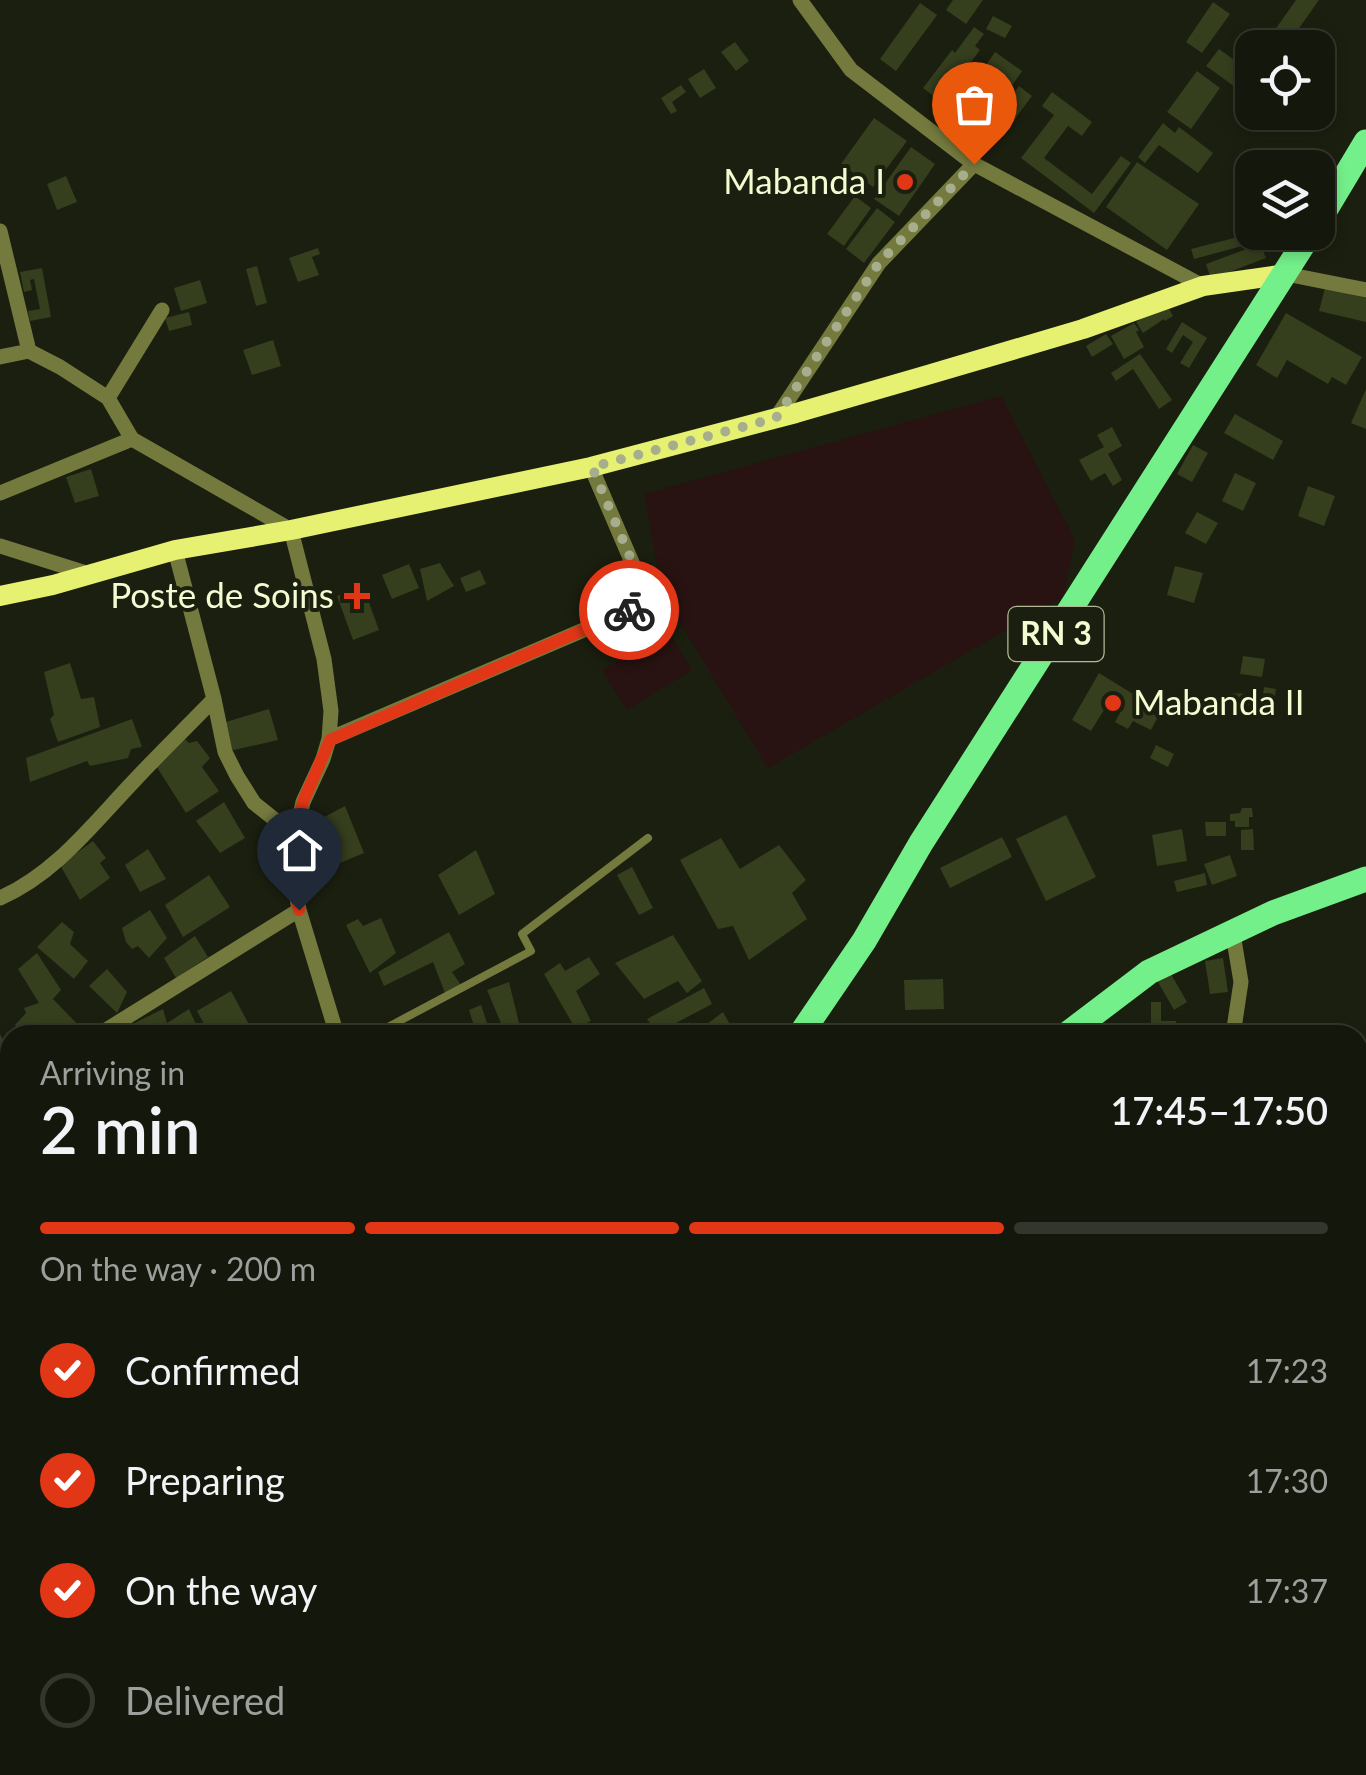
<!DOCTYPE html>
<html lang="en">
<head>
<meta charset="utf-8">
<style>
  body { margin:0; font-family:Lato,sans-serif; background:#1d2014; color:#f1f3f6; height:100vh; display:flex; flex-direction:column; font-size:38px; white-space:nowrap }
  * { box-sizing:border-box; margin:0 }
  p { font-size:32px; color:#9d9f9d }
  .icon { flex:none; width:55px; height:55px; fill:none; stroke:currentColor; stroke-width:2; stroke-linecap:round; stroke-linejoin:round }
  .map { position:relative; flex:1; overflow:hidden }
  .drawer { position:absolute; left:0px; top:1025px; width:1368px; height:750px; display:flex; flex-direction:column; background:#14170b; border-radius:30px 30px 0 0; box-shadow:0 5px 15px #0003,0 0 0 2px #33362c }
  .drawer>* { flex:none }
  .tools { position:absolute; left:1235px; top:30px; display:grid; gap:20px }
  .tools a { display:grid; place-items:center; width:100px; height:100px; border-radius:20px; background:#14170b; box-shadow:0 5px 15px #0003,0 0 0 2px #33362c; font-size:50px }
  .pin { position:absolute; display:grid; place-items:center; width:85px; height:85px; color:#fff; margin:-102px -42px; border-radius:50% 50% 50% 0; rotate:-45deg; box-shadow:0 0 10px #0007 }
  .pin .icon { rotate:45deg }
  .courier { position:absolute; display:grid; place-items:center; width:100px; height:100px; margin:-50px; border:8px solid #e23716; border-radius:50%; background:#fff; color:#222; box-shadow:0 2px 12px #0007 }
  .headline em { font-style:normal; font-weight:600 }
  .headline div { display:flex; flex-direction:column-reverse }
  .headline { display:flex; align-items:center; justify-content:space-between; height:170px; padding:0 40px }
  h1 { font-size:65px; font-weight:600; line-height:75px }
  .bar { display:grid; grid-template-columns:repeat(4,1fr); gap:15px 10px; align-content:center; height:120px; padding:0 40px }
  .bar i { height:12px; border-radius:8px; background:#33362c }
  .bar .current { background:#e23716 }
  .bar p { grid-column:span 4 }
  ol { padding:0 40px; list-style:none }
  li { display:flex; align-items:center; gap:30px; height:110px }
  li p { margin-inline-start:auto }
  li .icon { padding:10px; border-radius:50%; background:#e23716; color:#fff; stroke-width:4 }
  li:last-child { color:#9d9f9d }
  li i { width:55px; height:55px; border:5px solid #33362c; border-radius:50% }
  .map>svg:first-child { display:block }
</style>
</head>
<body>
<div class="map">
<svg width="1366" height="1775" viewBox="0 0 1366 1775">
  <rect width="100%" height="100%" fill="#1b1f0f"/>
  <path fill="#281312" d="M1001,396L1075,540L1063,597L768,768L662,593L644,494Z
    M668,631L692,670L627,710L602,670Z"/>
  <g fill="none" stroke-linecap="round" stroke-linejoin="round">
    <path stroke="#392c0e" stroke-width="5" d="M1358,1223L1366,1220
      M722,1775L728,1765"/>
  </g>
  <path fill="#353e1d" d="M953,0H983L966,24L946,10Z
    M1296,0H1319L1285,48H1262Z
    M1213,2L1230,14L1202,53L1186,42Z
    M920,3L937,15L896,71L880,59Z
    M993,16L1012,26L1005,38L986,29Z
    M974,27L984,34L975,46L980,50L941,102L923,88L952,50L955,53Z
    M735,42L749,61L736,71L721,52Z
    M1219,49L1247,69L1252,61V92L1249,97L1206,66Z
    M995,52L1022,71L1011,87L995,76L965,117L949,105L979,64L984,68Z
    M704,69L716,88L700,98L688,79Z
    M1197,71L1220,88L1191,129L1167,112Z
    M681,85L686,92L672,102L677,111L671,114L661,98Z
    M1019,86L1032,96L999,140L986,131Z
    M1052,92L1092,122L1082,136L1068,126L1044,158L1092,194L1121,156L1131,163L1094,213L1021,158L1054,115L1042,106Z
    M874,118L907,141L873,187L841,164Z
    M1163,123L1175,133L1179,127L1213,153L1198,173L1159,145L1145,163L1138,157Z
    M911,147L935,164L899,216L874,199Z
    M1137,162L1199,204L1167,250L1106,207Z
    M66,176L77,202L57,210L47,184Z
    M855,196L871,208L844,246L827,234Z
    M877,208L895,222L864,263L846,249Z
    M1254,233L1257,242L1194,259L1191,249Z
    M1260,244L1266,258L1211,279L1206,264Z
    M318,248L320,254L312,257L319,275L298,282L289,258Z
    M257,266L267,303L256,306L246,269Z
    M42,268L51,317L30,321L28,311L40,309L34,279L30,280L32,290L24,292L20,272Z
    M200,280L207,303L181,311L174,288Z
    M1325,288L1366,298V322L1319,311Z
    M1160,306L1168,307L1173,316L1165,321L1164,319L1143,333L1136,322Z
    M189,312L192,325L169,331L165,318Z
    M1286,313L1362,357L1346,385L1332,377L1328,384L1287,360L1277,378L1256,365Z
    M1182,322L1207,338L1189,368L1180,363L1193,342L1183,335L1172,353L1166,349Z
    M1134,323L1139,330L1136,332L1144,347L1124,359L1111,336Z
    M1106,334L1113,344L1092,357L1086,346Z
    M273,340L281,366L252,375L243,350Z
    M1140,354L1172,400L1159,409L1133,369L1116,381L1111,373Z
    M1366,389V429L1351,423Z
    M1235,414L1283,441L1273,460L1224,433Z
    M1112,427L1122,446L1108,454L1122,480L1113,486L1105,473L1091,481L1079,460L1104,447L1097,435Z
    M1193,445L1208,453L1192,482L1177,474Z
    M91,469L99,496L75,503L66,477Z
    M1235,473L1256,483L1243,511L1222,501Z
    M1308,486L1335,496L1324,526L1298,516Z
    M1197,512L1218,523L1206,544L1185,533Z
    M440,563L454,586L427,601L420,569Z
    M409,564L419,588L392,599L382,575Z
    M1175,566L1203,573L1194,603L1167,595Z
    M480,570L486,584L466,592L460,578Z
    M363,586L379,630L353,640L337,596Z
    M1243,656L1265,659L1262,677L1240,674Z
    M70,663L81,699L94,697L100,727L58,742L50,719L54,715L44,672Z
    M1099,673L1146,702L1142,708L1158,717L1151,730L1133,721L1128,729L1115,722L1120,713L1107,705L1091,731L1072,720Z
    M1264,687L1276,689L1272,713L1261,711Z
    M1229,693L1253,694L1252,705L1229,704Z
    M269,709L278,740L225,752L219,724Z
    M132,719L142,747L131,749L128,758L90,766L87,761L30,782L26,758Z
    M180,734L189,743L197,741L210,758L202,767L219,791L186,813L153,761Z
    M1156,745L1174,754L1168,767L1150,758Z
    M224,802L245,838L220,853L196,821Z
    M345,806L364,853L330,867L313,823Z
    M1242,808H1252L1253,817H1249V827H1235V821H1230V814L1240,813Z
    M1066,815L1096,877L1046,901L1016,839Z
    M1205,822H1226V836H1206Z
    M1182,829L1187,861L1157,866L1152,835Z
    M1253,829L1254,850H1241V830Z
    M1002,837L1012,857L950,888L940,868Z
    M721,838L740,869L779,845L806,880L792,893L807,919L749,960L733,926L718,929L680,860Z
    M93,841L106,858L100,863L110,878L80,900L60,865Z
    M148,849L166,879L140,892L125,865Z
    M476,850L495,894L459,915L438,875Z
    M1230,855L1237,876L1212,885L1204,864Z
    M632,867L653,908L639,915L617,875Z
    M1205,873L1207,885L1177,892L1174,881Z
    M209,875L230,907L183,937L165,905Z
    M150,910L167,938L149,958L138,946L132,949L126,942L122,928Z
    M381,918L396,953L370,973L346,925L358,919L363,926Z
    M62,922L74,932L70,944L88,961L74,979L37,947Z
    M449,932L465,964L452,972L461,985L445,993L433,962L384,986L378,972Z
    M673,935L702,981L687,993L678,981L644,999L615,963Z
    M195,936L208,957L176,978L164,958Z
    M37,953L61,990L53,999L88,1035H20L15,1025L26,1013L24,1008L39,1003L18,969Z
    M589,957L600,974L576,991L591,1021L575,1028L544,974L560,963L565,971Z
    M1223,958L1228,992L1210,994L1205,961Z
    M107,969L127,992L117,1013L89,986Z
    M1171,974L1187,1002L1174,1010L1158,982Z
    M943,979L944,1009L905,1010L904,980Z
    M509,982L519,1023L503,1028L487,990Z
    M704,988L712,1004L657,1033L647,1019Z
    M231,991L251,1028L239,1035H210L197,1011Z
    M1151,1002H1161V1021H1176V1035H1151Z
    M481,1005L491,1035H477L469,1010Z
    M163,1009L167,1023L189,1009L201,1035H173L167,1023L142,1035H110Z
    M723,1012L736,1035H674L689,1022L695,1033Z
    M900,1023L901,1035H858V1024Z
    M0,1034L10,1054V1067L0,1072Z
    M280,1765H358L351,1775H324L322,1773L321,1775H269Z"/>
  <g fill="none" stroke-linecap="round" stroke-linejoin="round">
    <path stroke="#747a3e" stroke-width="8" d="M373,1035L531,951L522,934L648,838"/>
    <path stroke="#747a3e" stroke-width="15" d="M800,0L851,70L974,164L1203,286
      M0,231L29,351L60,367L108,398L132,439L291,530L324,659L331,711L329,739L323,759L303,802L298,824L281,854
      M1286,274L1366,290
      M0,357L29,351
      M108,398L162,310
      M776,418L879,263L974,164
      M0,493L132,439
      M0,546L89,574
      M175,550L214,699L225,752L237,776L254,803L279,823L281,854L296,893L299,910L337,1035
      M329,739L649,602L591,467
      M0,898C54,875 93,824 133,782C159,754 187,727 214,699
      M1233,934L1241,982L1233,1035
      M98,1035L299,910
      M0,1093L10,1087
      M0,1175L10,1200
      M0,1337L10,1332
      M0,1639L10,1663
      M1358,1722L1366,1725
      M52,1765L56,1775
      M218,1765L222,1775"/>
    <path stroke="#e6f171" stroke-width="20" d="M0,596L53,585L175,550L291,530L591,467L796,413L924,376L1083,329L1203,286L1286,274"/>
    <path stroke="#8ff063" stroke-width="22" d="M463,1775L469,1765"/>
    <path stroke="#74f08a" stroke-width="25" d="M1318,222L1366,142
      M800,1035L864,941L921,843L1311,232
      M1066,1035L1149,972L1273,913L1366,879"/>
  </g>
  <g fill="none" stroke-linecap="round" stroke-linejoin="round">
    <path stroke="#a7ae8d" stroke-width="10" stroke-dasharray="0 18" d="M629,610L649,602L592,467L776,418L879,263L974,164"/>
    <path stroke="#e23716" stroke-width="12" d="M299,910L296,894L282,854L298,824L303,802L330,740L629,610"/>
  </g>
  <g fill="#e23716" stroke="#1b1f0f" stroke-width="4">
    <circle cx="905" cy="182" r="10"/>
    <path d="M352 581h10v10h10v10h-10v10h-10v-10h-10v-10h10z"/>
    <circle cx="1113" cy="703" r="10"/>
  </g>
  <g text-anchor="middle" stroke-width="8" stroke-linejoin="round" paint-order="stroke">
    <rect fill="#1b1f0f" stroke="#b2b997" stroke-width="2.5" x="1008.5" y="607" width="95" height="54" rx="8"/>
    <g font-size="32" font-weight="bold" fill="#f3fbd1">
      <text x="1056" y="645">RN 3</text>
    </g>
    <g font-size="35" fill="#f3fbd1" stroke="#1b1f0f" text-anchor="end">
      <text x="885" y="194">Mabanda I</text>
      <text x="334" y="608">Poste de Soins</text>
      <text x="1133" y="715" text-anchor="start">Mabanda II</text>
    </g>
  </g>
</svg>
<div class="tools">
<a><svg class="icon" aria-label="locate" viewBox="0 0 24 24"><circle cx="12" cy="12" r="6"/><path d="M12 2v4M12 18v4M2 12h4M18 12h4"/></svg></a>
<a><svg class="icon" aria-label="layers" viewBox="0 0 24 24"><path d="M12 4l9 5-9 5-9-5zM3 14l9 5 9-5"/></svg></a>
</div>
<div class="pin" style="left:974px;top:164px;background:#ea580c"><svg class="icon" aria-label="bag" viewBox="0 0 24 24"><path d="M5 8h14l-1 12H6zM9 8a3 3 0 0 1 6 0"/></svg></div>
<div class="pin" style="left:299px;top:910px;background:#1f2937"><svg class="icon" aria-label="home" viewBox="0 0 24 24"><path d="M3 11l9-7 9 7M6 9v11h12V9"/></svg></div>
<div class="courier" style="left:629px;top:610px"><svg class="icon" aria-label="bike" viewBox="0 0 24 24"><circle cx="6" cy="16" r="4"/><circle cx="18" cy="16" r="4"/><path d="M6 16l4-8h5l3 8M10 8l3 8H6M13 5h3"/></svg></div>
<section class="drawer">
<div class="headline"><div><h1>2 min</h1><p>Arriving in</p></div><em>17:45–17:50</em></div>
<div class="bar"><i class="current"></i><i class="current"></i><i class="current"></i><i></i><p>On the way · 200 m</p></div>
<ol>
<li><svg class="icon" aria-label="check" viewBox="0 0 24 24"><path d="M5 12l5 5 9-10"/></svg>Confirmed<p>17:23</p></li>
<li><svg class="icon" aria-label="check" viewBox="0 0 24 24"><path d="M5 12l5 5 9-10"/></svg>Preparing<p>17:30</p></li>
<li><svg class="icon" aria-label="check" viewBox="0 0 24 24"><path d="M5 12l5 5 9-10"/></svg>On the way<p>17:37</p></li>
<li><i></i>Delivered</li>
</ol>
</section>
</div>
</body>
</html>
